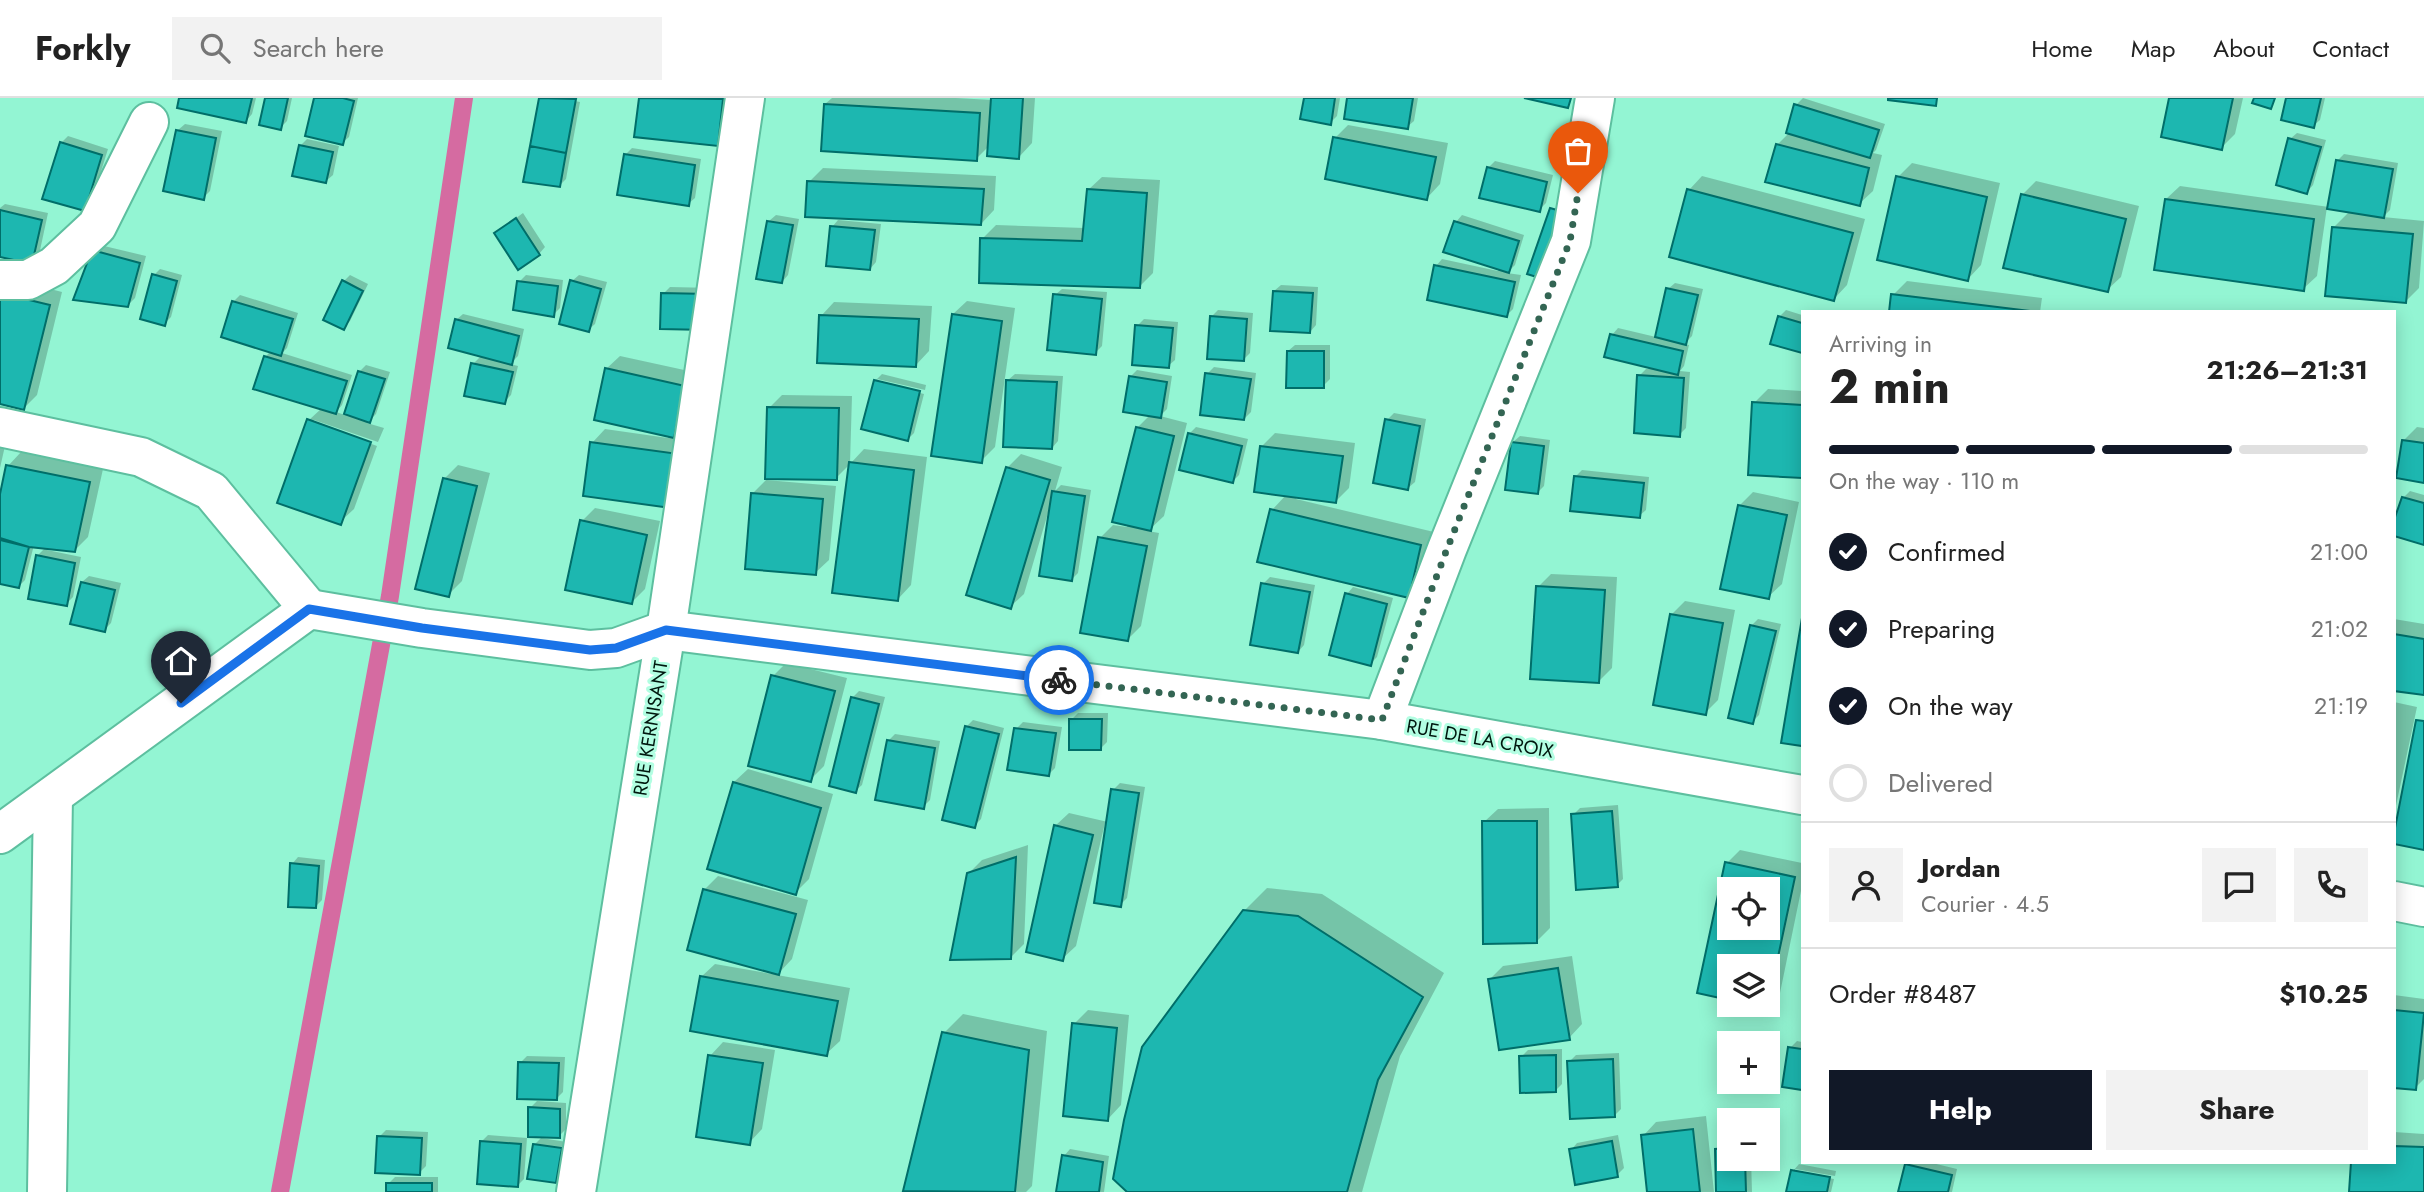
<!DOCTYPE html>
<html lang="en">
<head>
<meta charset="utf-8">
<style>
  body { margin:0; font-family:Jost,sans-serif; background:#f2f2f2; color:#222; height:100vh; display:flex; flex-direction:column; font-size:26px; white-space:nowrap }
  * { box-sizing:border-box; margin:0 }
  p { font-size:23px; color:#767676 }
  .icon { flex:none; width:38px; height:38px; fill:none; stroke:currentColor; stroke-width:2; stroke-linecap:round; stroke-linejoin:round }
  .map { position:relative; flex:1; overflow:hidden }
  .sheet { position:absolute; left:1801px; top:212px; width:595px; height:854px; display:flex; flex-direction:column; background:#fff; border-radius:0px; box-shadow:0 4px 18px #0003 }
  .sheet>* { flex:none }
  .buttons { position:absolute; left:1717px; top:779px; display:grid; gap:14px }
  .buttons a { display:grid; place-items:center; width:63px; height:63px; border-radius:0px; background:#fff; box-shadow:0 4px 18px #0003; font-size:35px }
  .pin { position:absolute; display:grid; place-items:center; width:60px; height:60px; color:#fff; margin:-72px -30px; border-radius:50% 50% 50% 0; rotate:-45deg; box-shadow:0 0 7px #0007 }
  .pin .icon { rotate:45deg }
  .courier { position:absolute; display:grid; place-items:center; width:70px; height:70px; margin:-35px; border:5px solid #1a73e8; border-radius:50%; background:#fff; color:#222; box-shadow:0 2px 9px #0007 }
  .head em { font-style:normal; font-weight:700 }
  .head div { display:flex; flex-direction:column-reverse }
  .head { display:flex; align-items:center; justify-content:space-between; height:119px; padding:0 28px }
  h1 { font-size:46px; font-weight:700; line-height:52px }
  .bar { display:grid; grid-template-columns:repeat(4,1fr); gap:10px 7px; align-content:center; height:84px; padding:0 28px }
  .bar i { height:9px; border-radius:5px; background:#e0e0e0 }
  .bar .current { background:#111827 }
  .bar p { grid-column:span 4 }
  .line { display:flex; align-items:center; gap:18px; padding:0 28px; border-top:2px solid #e0e0e0 }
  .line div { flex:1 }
  .round { display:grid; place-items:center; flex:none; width:74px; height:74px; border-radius:0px; background:#f2f2f2 }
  ol { padding:0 28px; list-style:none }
  li { display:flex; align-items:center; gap:21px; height:77px }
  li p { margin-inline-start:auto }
  li .icon { padding:7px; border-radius:50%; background:#111827; color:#fff; stroke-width:4 }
  li:last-child { color:#767676 }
  li i { width:38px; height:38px; border:4px solid #e0e0e0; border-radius:50% }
  .cta { display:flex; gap:14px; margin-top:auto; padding:14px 28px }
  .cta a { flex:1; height:80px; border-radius:0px; background:#111827; color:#fff; font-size:28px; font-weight:700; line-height:80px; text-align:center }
  .cta a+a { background:#f2f2f2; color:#222 }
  header { display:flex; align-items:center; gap:42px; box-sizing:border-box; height:98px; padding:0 35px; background:#fff; border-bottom:2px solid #e0e0e0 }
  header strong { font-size:33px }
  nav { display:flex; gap:38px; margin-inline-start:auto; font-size:24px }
  .search { width:490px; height:63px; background:#f2f2f2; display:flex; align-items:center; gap:18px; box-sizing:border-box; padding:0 24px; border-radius:0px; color:#767676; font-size:26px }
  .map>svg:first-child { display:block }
</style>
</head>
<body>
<header>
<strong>Forkly</strong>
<div class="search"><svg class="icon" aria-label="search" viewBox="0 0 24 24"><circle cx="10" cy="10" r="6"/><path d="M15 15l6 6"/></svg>Search here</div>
<nav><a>Home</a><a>Map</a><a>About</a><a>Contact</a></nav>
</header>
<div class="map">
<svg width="2424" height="1094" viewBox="0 0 2424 1094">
  <rect width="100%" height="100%" fill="#93f5d3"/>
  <path fill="#0003" fill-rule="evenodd" d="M181,0H256L252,16L246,23Z
    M267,0H292L287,23L280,30Z
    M316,0H358L349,39L342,45Z
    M541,0H560L580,4L566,81L559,88L526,82Z
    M640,0H734L731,33L717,46L636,37Z
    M832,0H956L992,2V0H1035L1032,45L1019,59L989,48L976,61L825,6Z
    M1306,0H1340L1337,18L1330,25Z
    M1349,0H1418L1414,23L1407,29Z
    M1803,0L1885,26L1876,52L1873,55L1882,57L1873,93L1859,106L1777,47L1790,34L1796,7Z
    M2171,0H2243L2235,36L2221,50Z
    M2288,0H2325L2320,22L2313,28Z
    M185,26L222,33L210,93L203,100L178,32Z
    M1348,27L1448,45L1440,86L1427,100L1335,40Z
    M2297,35L2326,42L2313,87L2307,94L2290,41Z
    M68,38L108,51L91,105L85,111L61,45Z
    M307,41L339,48L333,77L326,83L300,48Z
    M632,50L701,61L695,100L688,106L625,57Z
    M2344,56L2398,65L2390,112L2383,119L2424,123L2419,190L2405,204L2334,129L2350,113L2327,109L2317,178L2303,191L2166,101L2180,88L2329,109L2337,63Z
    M1495,63L1553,77L1546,105L1539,112L1488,70Z
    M1912,65L2000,85L1981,167L1968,181L1898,79Z
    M823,70L996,78L994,112L981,126L809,84Z
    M1702,78L1865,121L1847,187L1834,201L1689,92Z
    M1102,79L1160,82L1153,175L1140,188L982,141L996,127L1085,130L1088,92Z
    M2036,83L2139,108L2121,179L2107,192L2022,97Z
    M5,106L48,115L39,157H0V110Z
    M523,115L545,149L539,156L496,135Z
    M776,117L799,121L788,177L782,184L769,123Z
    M1462,117L1524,137L1515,167L1507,175L1521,177L1513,211L1507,217L1436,168L1442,161L1498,173L1499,170L1456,124Z
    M838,122L881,126L876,164L870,171L832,129Z
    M100,147L146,158L135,200L128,207L76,200Z
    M160,171L182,177L171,219L164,226L154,177Z
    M350,177L368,186L350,223L343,230V184Z
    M526,177L563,182L560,210L553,217L519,184Z
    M579,177L607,184L595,226L588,232L572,183Z
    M0,178L62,194L37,297L24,310L0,305Z
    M1907,183L2042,200L2040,214H1891L1893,197Z
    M1675,185L1703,191L1692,238L1684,246L1689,247L1684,268L1680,273L1690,274L1686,330L1679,337L1639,278L1646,271H1654L1655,269L1612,237L1618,230L1656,239L1668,191Z
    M1281,187L1318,189L1316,227L1310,234L1274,193Z
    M670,189L715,190L714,223L663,196Z
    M1062,191L1107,194L1102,248L1095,255L1055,197Z
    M240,197L298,215L287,250L282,255L352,277L342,307L336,314L345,317L360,273L366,267L390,274L376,316L367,325L384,330L378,344L314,322V325L377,348L354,411L340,424L309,322L322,310L265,259L271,253L233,204Z
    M967,203L1015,210L995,349L981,363L953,216Z
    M834,204L932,208L929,253L916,267L821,218Z
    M1218,212L1253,215L1250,255L1244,261L1211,219Z
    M1786,212L1802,217V253L1772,245L1780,218Z
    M463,216L524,231L518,258L510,266L518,268L511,297L504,304L473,266L482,257L456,222Z
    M1144,221L1178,224L1175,262L1168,268L1137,228Z
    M1295,247H1330V281L1323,288L1288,253Z
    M620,258L698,275L687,325L671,340L699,344L691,395L592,345L605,331L668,340V337L606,271Z
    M1214,269L1256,275L1251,314L1244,321L1207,276Z
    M1137,272L1172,278L1167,311L1160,318L1187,325L1164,418L1148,433L1159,435L1141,528L1128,541L1100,440L1113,427L1127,429L1137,330L1150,317L1130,279Z
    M882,276L926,287L925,292L877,281V284L924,296L914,335L908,341L875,283Z
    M1015,276L1063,278L1058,343L1052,350L1008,282Z
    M1768,291L1802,293V379L1750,376L1754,305Z
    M782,297L852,298L850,366L864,351L927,359L911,487L898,501L850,366L836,380L769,310Z
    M1394,315L1426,321L1415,384L1408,390L1387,322Z
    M1196,329L1248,341L1239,377L1233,383L1189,336Z
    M2417,329L2424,330V383L2404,342Z
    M1275,335L1355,345L1349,390L1336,403L1297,398L1296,401L1434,434L1422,485L1408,498L1272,412L1286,397L1261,349Z
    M0,337L7,339L0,370Z
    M1520,338L1550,342L1544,388L1538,394L1513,344Z
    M21,354L103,371L88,439L75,452L47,449V452L81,459L73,499L66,506L37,458L46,449L34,447L25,482L18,489L0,484V405L8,368Z
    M1021,356L1062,369L1055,393L1061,387L1091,392L1078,475L1072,481L1051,415H1048L1024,496L1010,509L1008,369Z
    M458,367L490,375L462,483L448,497L444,381Z
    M1582,372L1649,379L1646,412L1639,418L1575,379Z
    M766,382L836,388L829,462L815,475L752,396Z
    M2410,393L2424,397V445L2394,436V427L2403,400Z
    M1753,394L1799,404L1782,486L1768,499L1739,408Z
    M595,410L660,423L645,491L632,504L582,423Z
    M1551,476L1617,479L1612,570L1598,584L1538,489Z
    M89,478L121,485L111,525L104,532L82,484Z
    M1270,479L1315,487L1304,547L1298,554L1263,486Z
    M1353,489L1393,500L1377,559L1370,566L1347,496Z
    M1685,503L1735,512L1718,602L1705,615L1672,516Z
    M1758,521L1781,526L1759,617L1752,624L1751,528Z
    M2394,521L2424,526V596L2394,591Z
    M1802,530V647L1783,644Z
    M786,565L847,580L824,668L810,682L773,578Z
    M859,593L885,599L862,687L855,693L853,599Z
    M2394,604L2417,609L2394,717Z
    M1078,615H1108L1107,644L1100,651L1071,622Z
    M973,622L1004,630L981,721L974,728L944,720L967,628Z
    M1023,624L1062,629L1055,670L1048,677L1016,631Z
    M895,636L940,643L930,702L923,709L889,642Z
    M748,671L833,696L809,781L795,795L734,684Z
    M1120,685L1145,689L1127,800L1120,807L1108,726L1105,725L1076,848L1062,861L1055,728L1069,715L1108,724L1113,692Z
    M1618,707L1623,781L1617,787L1573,717L1580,710Z
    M1549,710L1550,830L1536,844L1484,724L1498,711Z
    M1028,747L1024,846L1011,859L968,776L982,762Z
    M1740,752L1802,765V788L1780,895L1766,908L1758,906H1768V868H1729V900L1727,765ZM1729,791H1768V830H1729Z
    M298,759L325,762L322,802L315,809L292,766Z
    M718,778L808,802L792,861L777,877L850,890L840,943L826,956L701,879L715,866L772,876V873L704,792Z
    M1267,790L1322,796L1444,875L1400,958L1362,1094H1129L1244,813Z
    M1572,858L1582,926L1569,940L1490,881L1503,868Z
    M2394,897L2424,901V981L2415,990L2394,988Z
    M1088,912L1129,917L1121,1007L1108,1021L1074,926Z
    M963,916L1047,933L1032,1088L1026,1094H922L905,1092L944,935Z
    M1797,943L1802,944V990L1784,988L1790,950Z
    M723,944L775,952L762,1031L749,1045L710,958Z
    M1562,951V986L1555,993L1521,959L1528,952Z
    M1619,955L1621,1011L1614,1018L1569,964L1576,957Z
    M527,958L565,959L563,994L557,1000L520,965Z
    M537,1003L566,1005V1031L559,1038L530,1010Z
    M1706,1018L1714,1094H1649L1643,1038L1656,1024Z
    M386,1032L428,1034L426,1068L419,1075L379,1039Z
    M2394,1034L2424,1036V1094H2351L2353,1064H2394Z
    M488,1037L527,1040L524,1081L517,1088L481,1044Z
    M1618,1037L1624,1070L1617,1077L1571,1052L1577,1045Z
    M541,1040L567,1044L562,1077L555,1084L534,1047Z
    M1723,1045H1729V1060H1751L1752,1094H1718L1717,1052Z
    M1070,1051L1109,1058L1104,1094H1058L1064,1058Z
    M1910,1064H1928L1957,1071L1952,1094H1900L1907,1067Z
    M1799,1066L1836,1073L1835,1078L1795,1071V1074L1834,1081L1831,1094H1788L1793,1073Z
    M395,1079H438V1094H388V1086Z"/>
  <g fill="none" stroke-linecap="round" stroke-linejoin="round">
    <path stroke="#d56ba1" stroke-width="18" d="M280,1094L390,498L464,0"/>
  </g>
  <path fill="#1db7b0" stroke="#006e69" stroke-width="2" fill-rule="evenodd" d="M179,0H252L246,25L177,10Z
    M265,0H288L281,32L259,27Z
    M314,0H343L354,3L343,47L305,38Z
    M539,0L576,1L566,55L530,48Z
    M639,0L723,1L718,48L634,39Z
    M991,0H1023L1019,61L987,58Z
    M1304,0H1335L1331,27L1300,21Z
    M1347,0H1413L1408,31L1344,21Z
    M1524,0H1571L1568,10Z
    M1888,0H1937L1936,8L1888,2Z
    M2169,0H2233L2222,52L2161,39Z
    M2254,0H2275L2271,11L2252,5Z
    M2286,0H2321L2314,30L2281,22Z
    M824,6L980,15L977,63L821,53Z
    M1794,6L1879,32L1870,60L1786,35Z
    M176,32L216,40L204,102L163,93Z
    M1333,39L1436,59L1427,102L1325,81Z
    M2288,40L2321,49L2307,96L2276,87Z
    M60,44L102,57L85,113L42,101Z
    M1776,46L1869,70L1860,108L1765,84Z
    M299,47L333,54L326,85L292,78Z
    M530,48L566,55L560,89L523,84Z
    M624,56L695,67L689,108L617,97Z
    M2336,62L2393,71L2384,120L2327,111Z
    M1487,69L1547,84L1540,114L1479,100Z
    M1896,78L1987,99L1968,183L1877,162Z
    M807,83L984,91L981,127L805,119Z
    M1087,91L1147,95L1140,190L979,185L980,140L1082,143Z
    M1687,91L1853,135L1834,203L1669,159Z
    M2021,96L2126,121L2108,194L2003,170Z
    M2165,101L2314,121L2304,193L2154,172Z
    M1550,110L1564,114L1540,180L1527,176Z
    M0,112L42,122L32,166L0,159Z
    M516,120L540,157L518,172L494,135Z
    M767,123L793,127L782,185L756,181Z
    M1454,123L1519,143L1509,175L1443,154Z
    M830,128L875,132L870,172L826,168Z
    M2332,129L2413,136L2406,205L2325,198Z
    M92,152L140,165L128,209L73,202Z
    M1434,167L1515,184L1507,219L1427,202Z
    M152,176L177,183L165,228L140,221Z
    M342,182L363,193L344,232L323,222Z
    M570,182L601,191L589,234L559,226Z
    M517,183L558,188L554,219L513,212Z
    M1666,190L1698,197L1686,247L1655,239Z
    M1273,193L1313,195L1310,235L1270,233Z
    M0,195L50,207L24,312L0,306Z
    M661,195L709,196L708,232L660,231Z
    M1053,196L1102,201L1096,257L1047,252Z
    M1891,196L2030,213L1889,214Z
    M232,203L293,221L281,258L221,239Z
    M952,216L1002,223L982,365L931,358Z
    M819,217L919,221L916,269L817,265Z
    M1210,218L1247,221L1244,263L1207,261Z
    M1778,218L1802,225V255L1770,246Z
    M455,221L519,238L512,267L448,250Z
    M1135,227L1173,230L1169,270L1132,267Z
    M1610,236L1683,253L1678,277L1604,259Z
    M1287,253H1324V290H1286Z
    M264,258L347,283L336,316L253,291Z
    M471,265L513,274L505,306L464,298Z
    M605,270L685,288L674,340L594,322Z
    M358,273L385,281L370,325L344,316Z
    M1205,275L1251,281L1244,322L1200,317Z
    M1637,277L1684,280L1680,339L1634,335Z
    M1129,278L1167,284L1161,320L1123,314Z
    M874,282L920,293L908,343L861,331Z
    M1006,282L1057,284L1052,351L1003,349Z
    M1752,304L1802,307V380L1748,377Z
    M767,309L839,310L837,382L765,381Z
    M307,321L371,344L341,427L277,405Z
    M1385,321L1420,328L1408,392L1373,385Z
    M1136,329L1174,338L1151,433L1112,424Z
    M1188,335L1242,348L1233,385L1179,372Z
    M2402,342L2424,345V385L2396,380Z
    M590,344L686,357L678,411L583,398Z
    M1511,344L1544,348L1538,396L1505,392Z
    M1260,348L1343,358L1336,405L1254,394Z
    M849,364L914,372L898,503L832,495Z
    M6,367L90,384L75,454L29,449L0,440V396Z
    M1006,369L1050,382L1011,511L966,497Z
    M1574,378L1644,385L1640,420L1570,413Z
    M443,380L477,388L449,499L415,491Z
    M1052,393L1085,398L1072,483L1039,478Z
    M751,395L823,401L816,477L745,471Z
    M2402,399L2424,405V447L2394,438V422Z
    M1738,407L1787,417L1769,501L1720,491Z
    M1270,411L1421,447L1409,500L1257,464Z
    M580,422L647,437L632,506L565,492Z
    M1098,439L1147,448L1128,543L1080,535Z
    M0,442L29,449L19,490L0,486Z
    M36,457L75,465L67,508L28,501Z
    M81,484L115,492L105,534L70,526Z
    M1261,485L1310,494L1298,555L1250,547Z
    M1536,488L1605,492L1599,585L1530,581Z
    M1345,495L1387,506L1371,568L1329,557Z
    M1670,516L1723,525L1706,617L1653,607Z
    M1802,520V648L1781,645Z
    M1750,527L1776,533L1753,626L1728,620Z
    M2394,536L2424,541V597L2394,593Z
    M771,577L835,593L811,684L748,668Z
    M851,599L879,606L856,695L829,688Z
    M1069,621H1102L1101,652H1069Z
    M2416,622L2424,623V752L2394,746V735Z
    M965,628L999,636L975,730L942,722Z
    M1014,630L1056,635L1049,678L1007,672Z
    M887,642L935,650L924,711L875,702Z
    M733,684L821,710L796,797L707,771Z
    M1111,691L1139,695L1121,809L1094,805Z
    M1612,713L1618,789L1576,792L1571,716Z
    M1482,723H1537V845L1483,846Z
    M1054,727L1093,737L1063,863L1026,854Z
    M1016,759L1011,861L950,862L967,775Z
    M1725,764L1795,779L1768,906V868H1729V902L1697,895ZM1729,791H1768V830H1729Z
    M290,765L319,768L316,810L288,809Z
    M703,791L796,816L779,877L687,852Z
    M1243,812L1298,818L1423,899L1378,982L1347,1094H1127L1113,1081L1124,1022L1142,949Z
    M1558,870L1570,942L1499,952L1488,881Z
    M700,878L838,903L827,958L690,933Z
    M2394,912L2424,915L2416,992L2394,990Z
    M1072,925L1117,930L1108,1023L1063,1018Z
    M942,934L1029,952L1015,1094L903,1093Z
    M1788,949L1802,951V992L1782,989Z
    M708,957L763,965L750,1047L696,1039Z
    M1556,957V994L1520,995L1519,958Z
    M1613,961L1615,1019L1570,1021L1567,963Z
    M518,964L559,965L557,1002L517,1001Z
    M528,1009L560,1011V1040L528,1039Z
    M1693,1031L1700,1094H1647L1641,1037Z
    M377,1038L422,1040L420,1077L375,1075Z
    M480,1043L521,1046L518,1089L477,1086Z
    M1612,1043L1618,1079L1575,1087L1569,1051Z
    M533,1046L562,1050L556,1085L527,1081Z
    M2394,1048L2424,1049V1094H2349L2351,1064H2394Z
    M1729,1050V1060H1745L1746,1094H1716L1715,1051Z
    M1062,1057L1103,1064L1099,1094H1056Z
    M1905,1066L1952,1077L1948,1094H1898Z
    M1791,1072L1830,1079L1827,1094H1786Z
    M386,1085H432V1094H386Z"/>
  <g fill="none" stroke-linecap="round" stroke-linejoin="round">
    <defs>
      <path id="minor" d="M0,182H28L54,168L97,128L149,24
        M0,329L141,359L211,393L309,511
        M1382,622L1447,451L1571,143L1595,0
        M47,1094L53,698
        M576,1094L666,532L745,0"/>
      <path id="tertiary" d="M0,736L309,511L422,530L590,552L616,550L666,532L1382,622L1802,697
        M2394,803L2424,809"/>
    </defs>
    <use href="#minor" stroke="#5dbf9f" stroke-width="42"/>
    <use href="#tertiary" stroke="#5dbf9f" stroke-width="42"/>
    <use href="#minor" stroke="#fff" stroke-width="38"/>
    <use href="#tertiary" stroke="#fff" stroke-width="38"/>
  </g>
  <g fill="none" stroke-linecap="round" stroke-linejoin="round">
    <path stroke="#336553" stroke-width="7" stroke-dasharray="0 12.6" d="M1059,582L1382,622L1447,451L1570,143L1578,95"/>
    <path stroke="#1a73e8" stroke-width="9" d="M181,605L309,511L422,530L590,552L616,550L666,532L1059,582"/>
  </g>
  <g text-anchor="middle" stroke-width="6" stroke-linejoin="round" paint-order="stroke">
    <g font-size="19" fill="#00170e" stroke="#b2fee2">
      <text transform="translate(650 630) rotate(-81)" y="7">RUE KERNISANT</text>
      <text transform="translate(1480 640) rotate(10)" y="7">RUE DE LA CROIX</text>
    </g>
  </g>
</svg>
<div class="buttons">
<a><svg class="icon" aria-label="locate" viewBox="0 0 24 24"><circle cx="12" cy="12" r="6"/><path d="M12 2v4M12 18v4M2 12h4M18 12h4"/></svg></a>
<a><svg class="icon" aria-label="layers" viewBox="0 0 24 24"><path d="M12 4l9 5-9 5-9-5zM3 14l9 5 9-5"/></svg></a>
<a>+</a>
<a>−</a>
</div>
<div class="pin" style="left:1578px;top:95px;background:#ea580c"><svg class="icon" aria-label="bag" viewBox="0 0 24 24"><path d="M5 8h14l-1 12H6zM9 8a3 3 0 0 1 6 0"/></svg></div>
<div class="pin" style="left:181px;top:605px;background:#1f2937"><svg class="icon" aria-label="home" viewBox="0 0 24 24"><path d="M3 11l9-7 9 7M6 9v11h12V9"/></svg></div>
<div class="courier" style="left:1059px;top:582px"><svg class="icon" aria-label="bike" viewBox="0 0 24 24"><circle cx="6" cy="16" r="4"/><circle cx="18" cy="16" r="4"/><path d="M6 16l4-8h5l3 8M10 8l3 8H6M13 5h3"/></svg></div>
<section class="sheet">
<div class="head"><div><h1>2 min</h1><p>Arriving in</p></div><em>21:26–21:31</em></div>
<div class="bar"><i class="current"></i><i class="current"></i><i class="current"></i><i></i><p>On the way · 110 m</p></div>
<ol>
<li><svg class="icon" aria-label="check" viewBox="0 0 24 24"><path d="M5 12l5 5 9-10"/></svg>Confirmed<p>21:00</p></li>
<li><svg class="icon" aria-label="check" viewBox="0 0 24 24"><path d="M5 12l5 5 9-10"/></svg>Preparing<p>21:02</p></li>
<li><svg class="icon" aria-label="check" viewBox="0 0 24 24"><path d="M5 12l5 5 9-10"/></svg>On the way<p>21:19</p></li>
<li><i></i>Delivered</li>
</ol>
<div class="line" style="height:126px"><a class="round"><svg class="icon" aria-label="person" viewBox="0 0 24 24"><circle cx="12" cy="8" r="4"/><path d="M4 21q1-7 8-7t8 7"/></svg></a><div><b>Jordan</b><p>Courier · 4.5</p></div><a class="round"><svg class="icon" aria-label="chat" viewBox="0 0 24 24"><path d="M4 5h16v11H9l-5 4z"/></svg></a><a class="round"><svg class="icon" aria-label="phone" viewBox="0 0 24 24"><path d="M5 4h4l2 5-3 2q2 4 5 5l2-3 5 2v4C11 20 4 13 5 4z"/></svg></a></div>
<div class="line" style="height:91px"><div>Order #8487</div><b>$10.25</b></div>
<div class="cta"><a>Help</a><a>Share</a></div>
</section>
</div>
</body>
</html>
